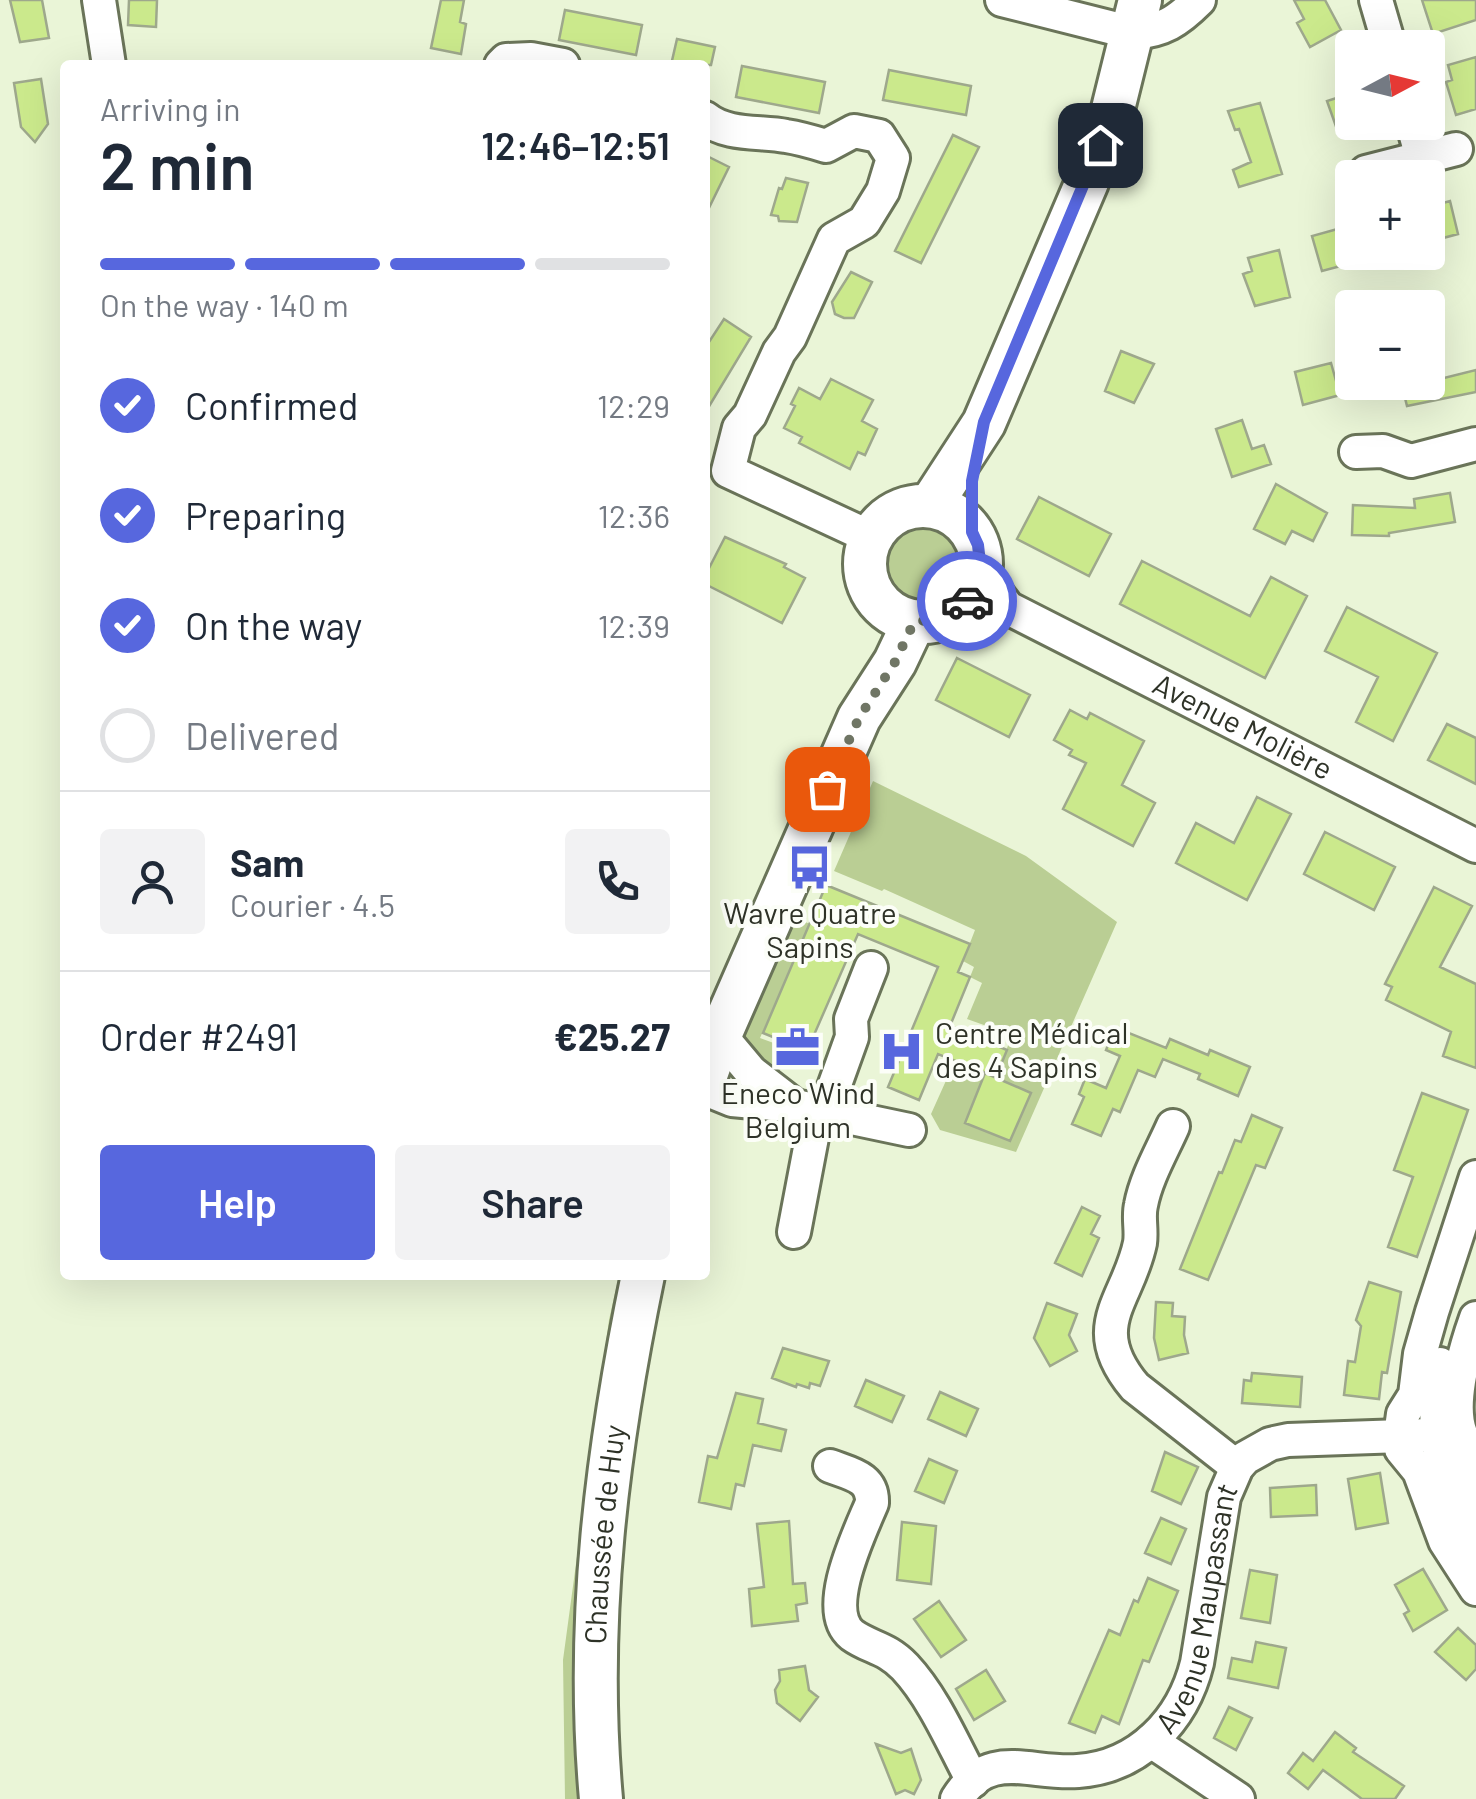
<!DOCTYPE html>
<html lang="en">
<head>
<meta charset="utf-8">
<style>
  body { margin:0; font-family:Barlow,sans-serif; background:#f2f2f3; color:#1f2937; height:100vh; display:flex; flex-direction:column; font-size:38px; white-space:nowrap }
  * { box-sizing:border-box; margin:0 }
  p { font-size:32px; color:#747a83 }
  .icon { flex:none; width:55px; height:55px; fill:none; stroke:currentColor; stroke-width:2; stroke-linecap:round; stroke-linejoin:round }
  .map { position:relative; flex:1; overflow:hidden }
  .details { position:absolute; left:60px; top:60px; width:650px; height:1220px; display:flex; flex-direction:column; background:#fff; border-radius:10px; box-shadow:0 10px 40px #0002 }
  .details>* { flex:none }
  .needle { width:65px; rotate:83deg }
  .tools { position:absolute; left:1335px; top:30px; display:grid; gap:20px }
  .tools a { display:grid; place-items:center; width:110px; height:110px; border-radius:10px; background:#fff; box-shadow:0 10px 40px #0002; font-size:50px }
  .pin { position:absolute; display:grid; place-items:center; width:85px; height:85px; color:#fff; margin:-42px; border-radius:20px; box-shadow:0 5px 15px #0006 }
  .courier { position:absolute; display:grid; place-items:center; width:100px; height:100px; margin:-50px; border:8px solid #5767de; border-radius:50%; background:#fff; color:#222; box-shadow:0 2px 12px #0007 }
  .headline em { font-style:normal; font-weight:600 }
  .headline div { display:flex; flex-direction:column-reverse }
  .headline { display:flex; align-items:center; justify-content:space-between; height:170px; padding:0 40px }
  h1 { font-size:65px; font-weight:600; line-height:75px }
  .bar { display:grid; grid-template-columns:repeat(4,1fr); gap:15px 10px; align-content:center; height:120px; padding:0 40px }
  .bar i { height:12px; border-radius:8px; background:#e0e1e3 }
  .bar .on { background:#5767de }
  .bar p { grid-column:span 4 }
  .line { display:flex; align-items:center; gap:25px; padding:0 40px; border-top:2px solid #e0e1e3 }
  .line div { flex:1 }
  .round { display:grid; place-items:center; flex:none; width:105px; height:105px; border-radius:10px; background:#f2f2f3 }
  ol { padding:0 40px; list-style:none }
  li { display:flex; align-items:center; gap:30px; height:110px }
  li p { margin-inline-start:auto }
  li .icon { padding:10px; border-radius:50%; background:#5767de; color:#fff; stroke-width:4 }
  li:last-child { color:#747a83 }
  li i { width:55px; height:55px; border:5px solid #e0e1e3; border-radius:50% }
  .cta { display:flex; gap:20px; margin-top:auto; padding:20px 40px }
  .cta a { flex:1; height:115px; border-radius:10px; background:#5767de; color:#fff; font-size:40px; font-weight:600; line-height:115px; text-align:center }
  .cta a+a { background:#f2f2f3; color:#1f2937 }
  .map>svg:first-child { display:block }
</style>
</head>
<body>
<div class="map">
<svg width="1476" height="1799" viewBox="0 0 1476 1799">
  <rect width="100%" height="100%" fill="#eaf5d7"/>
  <path fill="#bace94" d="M883 564a39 39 0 1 1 78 0a39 39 0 1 1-78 0Z
    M873,781L1026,856L1117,922L1016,1152L940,1130L931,1114L949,1074L983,1080L1010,1140L1031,1094L996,1077L1012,1035L967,1019L982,983L970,977L974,967L963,961L975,930L884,889L882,891L834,871Z
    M789,915L810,924L760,1038L790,1049L779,1072H771L742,1046L743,1029Z
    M619,1275H631L587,1799H565L563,1660L609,1320Z"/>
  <path fill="#cbe98c" stroke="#9ea88c" stroke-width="2.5" d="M10,0H42L49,38L20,42Z
    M129,0H157L156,27L128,25Z
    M441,0H464L460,22L466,24L461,54L431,48Z
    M1294,0H1325L1341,30L1310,47L1297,23L1304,19Z
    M1422,0H1476V20L1433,34Z
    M565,10L642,25L636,55L559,40Z
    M677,39L715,47L711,65H671Z
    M1476,57V109L1456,115L1446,82L1452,80L1448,65Z
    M742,66L825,82L819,113L736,97Z
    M889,70L971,86L966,115L883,100Z
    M41,79L48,124L35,142L21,127L14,83Z
    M1352,93V131L1339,135L1327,101Z
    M1260,103L1282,174L1239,187L1233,170L1251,162L1239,129L1235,130L1228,111Z
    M953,135L979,147L921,263L895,251Z
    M705,155L729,167L705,216Z
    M786,178L808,183L797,222L779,221L778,216L771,215L779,188L782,189Z
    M1450,201L1458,234L1428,242V207Z
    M1352,225V263L1322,271L1312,236Z
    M1279,250L1290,297L1255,306L1243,274L1252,271L1248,258Z
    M851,272L872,282L854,318H844L835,314L832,302Z
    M724,319L751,337L705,413V348Z
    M1121,351L1154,364L1134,403L1105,391Z
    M1331,363L1340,395L1303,405L1295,372Z
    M1476,370V392L1407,406L1401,382H1428Z
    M831,379L873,400L862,421L877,429L865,455L858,452L850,469L799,443L802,437L784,428L795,406L791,404L799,388L820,399Z
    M1242,420L1252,449L1264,445L1271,464L1232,477L1216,429Z
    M1276,484L1327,513L1313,541L1292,531L1285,544L1254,529Z
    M1450,493L1455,522L1389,533V536L1352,535L1353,505L1415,508L1414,499Z
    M1039,497L1111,534L1089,576L1017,539Z
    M725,537L786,564L784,567L805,578L782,623L705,584V576Z
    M1142,561L1250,616L1271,577L1307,596L1265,678L1120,604Z
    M1347,607L1437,653L1393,741L1356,722L1378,677L1325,651Z
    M957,658L1030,695L1009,737L936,700Z
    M1070,710L1087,719L1090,713L1144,741L1122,785L1155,803L1133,846L1063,809L1086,763L1069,755L1072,750L1054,740Z
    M1447,724L1476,738V784L1428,760Z
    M1257,797L1291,814L1247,900L1176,863L1196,823L1234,843Z
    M1325,832L1395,867L1374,910L1304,874Z
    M826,885L970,944L958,972L970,977L950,1026L1007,1050L996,1077L938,1054L919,1100L888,1087L938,967L858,934L807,1051L763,1033Z
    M1434,887L1472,906L1440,967L1476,984V1068L1443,1056L1451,1032L1386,1000L1392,987L1385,984Z
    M1113,1033L1126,1039L1129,1033L1166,1048L1170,1039L1208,1055L1210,1050L1250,1067L1238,1096L1198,1079L1200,1074L1163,1059L1155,1077L1138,1070L1120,1112L1113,1109L1101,1136L1072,1124L1084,1097L1079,1094L1085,1079L1106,1088L1120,1056L1106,1050Z
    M985,1073L1031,1093L1010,1141L965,1123Z
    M1422,1093L1468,1110L1417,1257L1388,1247L1413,1177L1394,1170Z
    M1252,1115L1282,1128L1265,1168L1256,1165L1208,1280L1180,1269L1219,1172L1222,1173L1235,1140L1241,1142Z
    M1082,1207L1100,1216L1091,1234L1099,1238L1082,1276L1055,1263Z
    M1369,1282L1401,1292L1387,1373L1382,1372L1379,1399L1344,1395L1348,1361L1355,1362L1361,1326L1356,1320Z
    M1156,1302L1173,1303L1172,1316L1185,1317L1184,1335L1188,1353L1159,1360L1154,1338Z
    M1047,1303L1077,1314L1069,1335L1077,1351L1050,1366L1034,1338Z
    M783,1348L829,1361L820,1386L810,1383L809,1388L797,1384L796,1387L772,1378Z
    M1252,1373L1302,1377L1300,1407L1242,1403L1244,1380L1251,1381Z
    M866,1380L904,1396L892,1422L855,1406Z
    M940,1392L978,1409L966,1436L928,1419Z
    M736,1393L763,1399L758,1423L786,1430L781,1451L753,1445L744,1486L736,1484L731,1509L699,1502L708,1456L717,1458Z
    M1165,1452L1198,1467L1181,1504L1152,1491Z
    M929,1459L957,1471L944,1503L915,1491Z
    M1380,1473L1388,1523L1356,1529L1348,1479Z
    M1316,1485L1317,1515L1271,1517L1270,1488Z
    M1161,1518L1186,1529L1171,1564L1145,1553Z
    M789,1521L793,1584L805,1583L807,1603L796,1605L798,1621L752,1626L749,1589L764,1587L757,1524Z
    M902,1522L936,1526L931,1584L897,1580Z
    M1423,1569L1447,1610L1413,1631L1404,1614L1409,1611L1395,1585Z
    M1250,1570L1277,1575L1270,1623L1241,1618Z
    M1148,1578L1178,1591L1149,1662L1143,1660L1119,1724L1102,1716L1095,1733L1069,1723L1109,1630L1120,1635L1134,1600L1138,1602Z
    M939,1601L966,1640L941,1657L914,1619Z
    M1458,1628L1476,1645V1669L1466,1680L1435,1652Z
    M1256,1642L1286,1648L1278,1688L1228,1678L1232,1658L1252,1662Z
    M805,1666L809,1690L818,1697L800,1721L777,1703L775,1690L780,1681L779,1670Z
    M986,1670L1005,1701L974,1720L956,1689Z
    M1229,1707L1252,1718L1236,1750L1214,1738Z
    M1335,1732L1356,1748L1353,1752L1404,1786L1395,1799H1362L1323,1770L1308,1789L1288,1773L1303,1753L1313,1761Z
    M876,1744L901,1753L911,1749L921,1780L914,1794L905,1790L896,1794Z"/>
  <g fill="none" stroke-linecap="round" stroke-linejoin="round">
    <defs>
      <g id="minor">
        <path d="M99,0L109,65"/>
        <path d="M1002,0L1133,33C1163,31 1178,21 1199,0"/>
        <path d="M1376,0L1390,48"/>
        <path d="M501,65L506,60L531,59L563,65"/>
        <path d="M705,118C727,136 759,131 786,136C799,138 813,142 826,146L854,131L879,136L893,158L883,191L864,222L834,239L790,337L779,352L750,415L739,428L728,471L870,537"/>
        <path d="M1412,122L1422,157"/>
        <path d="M1366,172L1456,149"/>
        <path d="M1356,452L1383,451L1411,461L1476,444"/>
        <path id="s1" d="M981,572L1008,608L1476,846"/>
        <path d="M959,610L1008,608"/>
        <path d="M720,1035L751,1072L795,1106"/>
        <path d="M705,1089L732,1100L795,1106L909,1130"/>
        <path d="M825,1112L852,1037L851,1019L871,968"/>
        <path d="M1173,1126C1162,1151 1146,1178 1141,1205C1138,1217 1142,1230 1140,1243C1128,1301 1084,1326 1135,1387L1237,1467"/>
        <path d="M1476,1177L1432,1312L1420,1354L1415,1395L1403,1414L1400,1436L1401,1449L1419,1471L1445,1541L1476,1589"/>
        <path d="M794,1232L817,1111"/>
        <path d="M1440,1364C1429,1429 1443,1492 1476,1550"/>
        <path d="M830,1466C851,1474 873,1477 872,1503C860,1532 821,1610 852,1635C870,1648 886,1647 905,1667C934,1698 953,1744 973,1781"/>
        <path d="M1475,1502L1464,1464L1466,1443C1445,1414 1465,1349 1476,1318"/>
        <path d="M1151,1741L1238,1799"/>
        <path id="s2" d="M957,1799C989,1747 1030,1775 1078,1771C1139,1767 1183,1720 1197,1663L1224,1497L1237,1467L1245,1458L1270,1444L1288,1440L1459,1434"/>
      </g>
      <g id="major">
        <circle cx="923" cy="564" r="58"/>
        <path d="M930,506L984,423L1087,182L1113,109L1140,0"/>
        <path d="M705,1078L720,1035L859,718L895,662L914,622"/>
        <path id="s3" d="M601,1799C585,1621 607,1449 643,1275"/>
      </g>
    </defs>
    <use href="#minor" stroke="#6a7459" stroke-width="38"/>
    <use href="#major" stroke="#6a7459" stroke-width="48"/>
    <use href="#minor" stroke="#fff" stroke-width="32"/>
    <use href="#major" stroke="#fff" stroke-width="42"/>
  </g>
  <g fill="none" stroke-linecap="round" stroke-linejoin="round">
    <path stroke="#707665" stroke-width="10" stroke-dasharray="0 18" d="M827,789L859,718L895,662L914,622L945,618L967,601"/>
    <path stroke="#5767de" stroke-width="12" d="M967,601L981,572L978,545L972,532V481L984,422L1100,145"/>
  </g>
  <defs>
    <symbol id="bus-bare" viewBox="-9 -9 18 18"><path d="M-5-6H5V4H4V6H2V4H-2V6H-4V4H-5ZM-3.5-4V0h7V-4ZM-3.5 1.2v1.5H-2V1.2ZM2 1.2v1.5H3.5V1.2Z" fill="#5767de" stroke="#fcfef8" stroke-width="2.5" paint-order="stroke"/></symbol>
    <symbol id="office-bare" viewBox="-9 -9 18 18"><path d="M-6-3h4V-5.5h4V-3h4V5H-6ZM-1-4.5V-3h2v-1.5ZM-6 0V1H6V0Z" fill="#5767de" stroke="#fcfef8" stroke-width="2.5" paint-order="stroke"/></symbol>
    <symbol id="hospital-bare" viewBox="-9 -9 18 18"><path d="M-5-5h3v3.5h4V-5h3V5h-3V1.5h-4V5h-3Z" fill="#5767de" stroke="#fcfef8" stroke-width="2.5" paint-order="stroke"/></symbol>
  </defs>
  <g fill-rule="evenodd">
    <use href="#bus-bare" x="778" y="836" width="63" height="63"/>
    <use href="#office-bare" x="766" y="1016" width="63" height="63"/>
    <use href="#hospital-bare" x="870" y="1020" width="63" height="63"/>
  </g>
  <g text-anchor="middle" stroke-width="8" stroke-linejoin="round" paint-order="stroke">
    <g font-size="30" fill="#2e3227" stroke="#fcfef8">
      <text dy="10" stroke="none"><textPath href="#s1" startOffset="308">Avenue Molière</textPath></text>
      <text dy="10" stroke="none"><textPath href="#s3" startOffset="265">Chaussée de Huy</textPath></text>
      <text dy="10" stroke="none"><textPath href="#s2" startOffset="358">Avenue Maupassant</textPath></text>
    </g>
    <g font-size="30" fill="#2e3227" stroke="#fcfef8">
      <text x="810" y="924">Wavre Quatre<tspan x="810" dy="34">Sapins</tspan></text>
      <text x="935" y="1044" text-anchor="start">Centre Médical<tspan x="935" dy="34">des 4 Sapins</tspan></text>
      <text x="798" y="1104">Eneco Wind<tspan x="798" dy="34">Belgium</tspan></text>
    </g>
  </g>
</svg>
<div class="tools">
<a><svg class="needle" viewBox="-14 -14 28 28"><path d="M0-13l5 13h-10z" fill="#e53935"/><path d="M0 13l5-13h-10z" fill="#747a83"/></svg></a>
<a>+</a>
<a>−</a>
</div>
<div class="pin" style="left:827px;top:789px;background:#ea580c"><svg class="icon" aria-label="bag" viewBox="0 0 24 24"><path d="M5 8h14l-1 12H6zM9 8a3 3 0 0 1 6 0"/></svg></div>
<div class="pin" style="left:1100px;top:145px;background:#1f2937"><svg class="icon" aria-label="home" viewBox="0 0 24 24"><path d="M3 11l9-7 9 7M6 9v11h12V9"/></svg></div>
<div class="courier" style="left:967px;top:601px"><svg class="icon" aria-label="car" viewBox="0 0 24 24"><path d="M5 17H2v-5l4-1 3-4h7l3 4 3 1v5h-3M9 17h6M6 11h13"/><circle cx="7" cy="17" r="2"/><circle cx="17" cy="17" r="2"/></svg></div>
<section class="details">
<div class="headline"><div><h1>2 min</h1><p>Arriving in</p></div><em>12:46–12:51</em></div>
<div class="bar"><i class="on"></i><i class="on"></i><i class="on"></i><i></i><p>On the way · 140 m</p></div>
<ol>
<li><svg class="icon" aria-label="check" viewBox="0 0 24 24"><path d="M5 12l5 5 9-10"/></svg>Confirmed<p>12:29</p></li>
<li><svg class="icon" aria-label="check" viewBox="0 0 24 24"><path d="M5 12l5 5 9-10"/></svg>Preparing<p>12:36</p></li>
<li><svg class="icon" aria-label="check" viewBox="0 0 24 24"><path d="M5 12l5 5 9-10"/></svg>On the way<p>12:39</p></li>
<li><i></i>Delivered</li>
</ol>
<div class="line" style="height:180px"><a class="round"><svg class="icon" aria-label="person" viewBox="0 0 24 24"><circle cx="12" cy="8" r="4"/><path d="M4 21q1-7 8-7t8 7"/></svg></a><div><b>Sam</b><p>Courier · 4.5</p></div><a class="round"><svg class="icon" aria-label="phone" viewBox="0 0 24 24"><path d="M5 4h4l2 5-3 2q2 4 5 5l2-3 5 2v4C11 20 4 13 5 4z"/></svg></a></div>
<div class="line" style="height:130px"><div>Order #2491</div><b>€25.27</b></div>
<div class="cta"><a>Help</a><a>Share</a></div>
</section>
</div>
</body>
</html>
